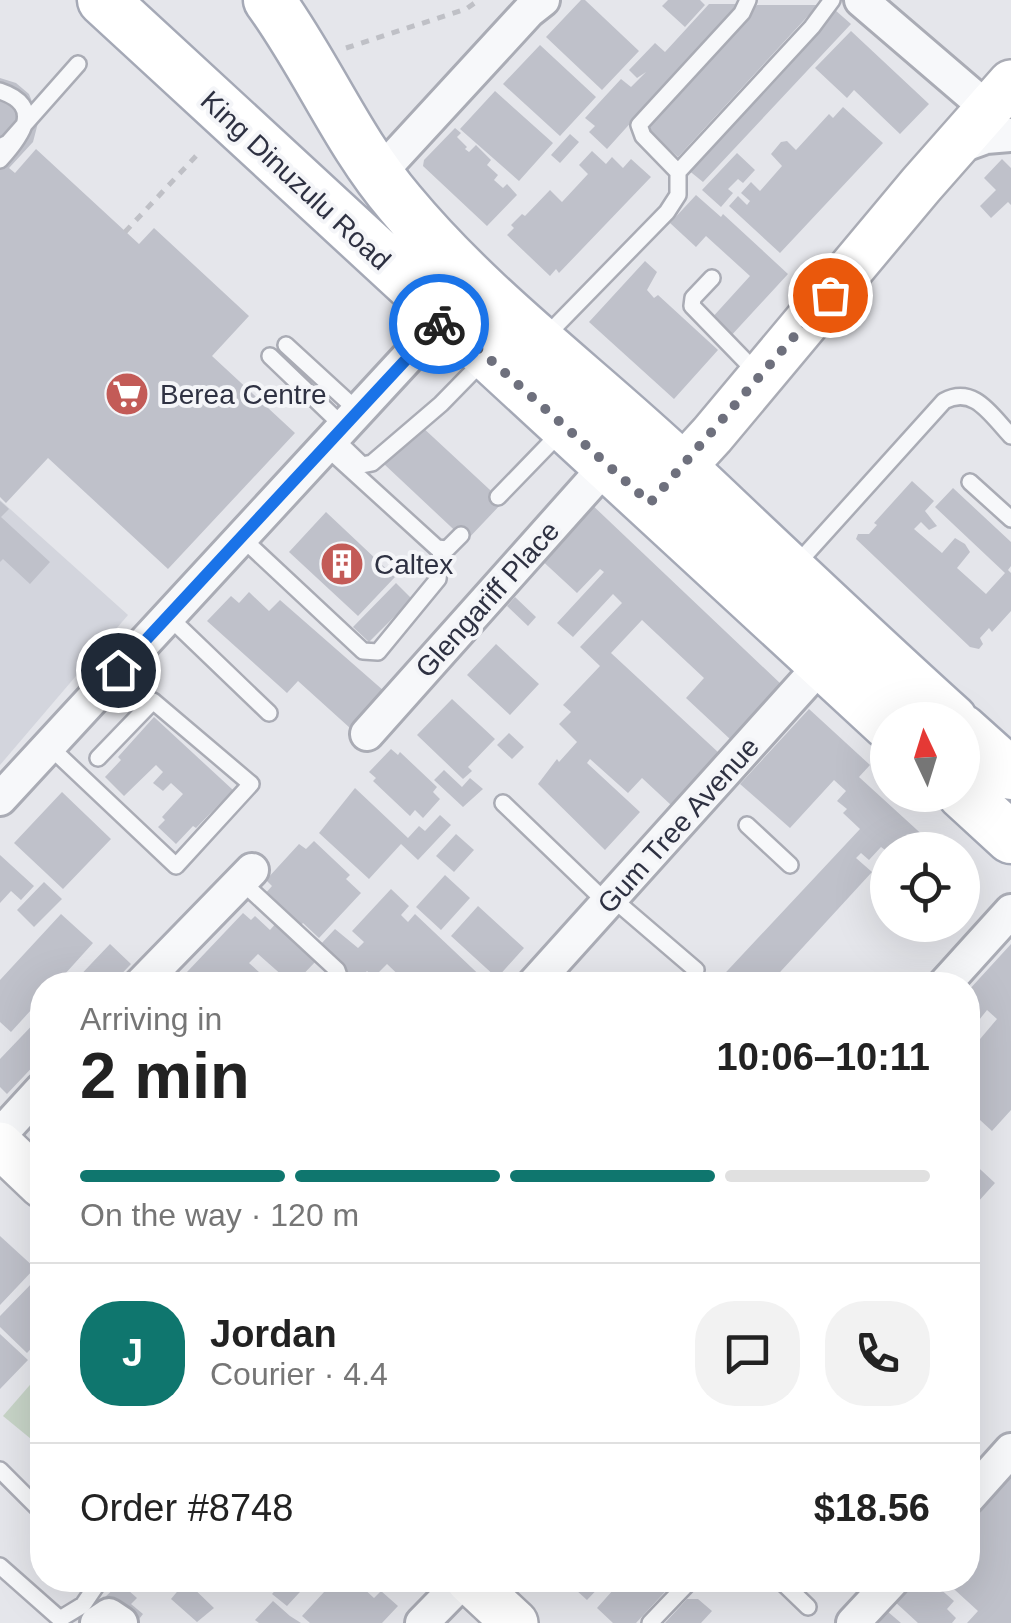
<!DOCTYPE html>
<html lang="en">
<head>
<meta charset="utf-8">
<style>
  body { margin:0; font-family:Helvetica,sans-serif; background:#f2f2f2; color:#222; height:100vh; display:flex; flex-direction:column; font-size:38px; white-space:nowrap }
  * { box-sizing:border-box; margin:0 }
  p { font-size:32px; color:#767676 }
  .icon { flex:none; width:55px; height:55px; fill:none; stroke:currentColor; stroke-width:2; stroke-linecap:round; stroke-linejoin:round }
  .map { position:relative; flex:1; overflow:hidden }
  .drawer { position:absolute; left:30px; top:972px; width:950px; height:620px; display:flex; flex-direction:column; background:#fff; border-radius:40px; box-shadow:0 10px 40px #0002 }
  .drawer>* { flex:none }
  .needle { width:65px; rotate:356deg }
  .fabs { position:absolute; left:870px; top:702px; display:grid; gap:20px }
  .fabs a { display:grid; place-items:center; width:110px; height:110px; border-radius:50%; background:#fff; box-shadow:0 10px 40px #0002; font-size:50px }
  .pin { position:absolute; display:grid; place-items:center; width:85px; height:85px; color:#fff; margin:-42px; border:5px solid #fff; border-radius:50%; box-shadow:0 2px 10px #0007 }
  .courier { position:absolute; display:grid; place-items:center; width:100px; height:100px; margin:-50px; border:8px solid #1a73e8; border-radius:50%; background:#fff; color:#222; box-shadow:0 2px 12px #0007 }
  .overview em { font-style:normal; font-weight:600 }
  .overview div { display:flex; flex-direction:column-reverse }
  .overview { display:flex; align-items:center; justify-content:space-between; height:170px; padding:0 50px }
  h1 { font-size:65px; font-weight:600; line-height:75px }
  .bar { display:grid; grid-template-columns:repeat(4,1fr); gap:15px 10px; align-content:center; height:120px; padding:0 50px }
  .bar i { height:12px; border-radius:8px; background:#e0e0e0 }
  .bar .current { background:#0f766e }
  .bar p { grid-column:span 4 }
  .line { display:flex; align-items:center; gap:25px; padding:0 50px; border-top:2px solid #e0e0e0 }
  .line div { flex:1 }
  .round { display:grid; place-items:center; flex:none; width:105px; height:105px; border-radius:40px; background:#f2f2f2 }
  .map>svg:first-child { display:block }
</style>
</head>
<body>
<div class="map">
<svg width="1011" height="1623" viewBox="0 0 1011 1623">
  <rect width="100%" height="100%" fill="#e5e6eb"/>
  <path fill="#d3d5dd" d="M0,500L128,615L0,765Z"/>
  <path fill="#c7d4c7" d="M42,1371V1448L3,1416Z"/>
  <path fill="#bfc1ca" d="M581,0H585L639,51L602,90L546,37Z
    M668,0H700L705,5L685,27L662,6Z
    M709,4H738L607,149L589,132L595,126L585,118L621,79L631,87L646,72L637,78L629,70L655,43L665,52Z
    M757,5H818L678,157L645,127Z
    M835,10L851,24L703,182L687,169Z
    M851,31L929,104L900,134L854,90L847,98L815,68Z
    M540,45L596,97L560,136L503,84Z
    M0,78L16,83L29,94L39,119L33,142L9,168L15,173L36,149L139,244L154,228L249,316L212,356L295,433L168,569L48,458L6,503L0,497Z
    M495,91L553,143L519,181L460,129Z
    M843,107L883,143L780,253L729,206L738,196L747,205L750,201L741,193L751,182L760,191L782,166L771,154L781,142L787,141L796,150L829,114L833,118Z
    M455,128L461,133L457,137L467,147L465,149L469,152L476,145L491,160L487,165L498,175L494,180L503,188L507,184L517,195L487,226L423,166L424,160Z
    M570,134L579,142L560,163L551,155Z
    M592,151L606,164L612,157L623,168L631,159L651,177L559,273L556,269L550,276L507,235L514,228L511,225L522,214L525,216L550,190L562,202L588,174L579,165Z
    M737,153L755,170L743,183L738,179L728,189L733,193L721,207L702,190Z
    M1002,159L1011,168V205L1008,202L991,218L980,206L996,190L984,178Z
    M696,195L721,217L723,214L788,274L729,338L710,320L750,276L706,236L696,247L670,223Z
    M645,261L657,272L647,290L654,298L658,295L718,350L674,399L589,322Z
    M420,425L503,502L466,541L384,464Z
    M912,481L934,501L925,511L937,526L929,530L921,522L914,529L942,553L955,538L965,544L970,552L957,568L986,594L1005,573L935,507L953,488L1011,542V566L1008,570L1011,573V611L992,632L989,628L980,638L983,644L979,649L970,647L856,539L858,534H869L877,525L874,523Z
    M0,501L9,509L1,517L50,562L30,584L3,559L0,562Z
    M588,501L782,685L731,740L686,698L704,678L642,620L611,653L719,753L671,805L642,778L628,793L590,759L587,763L640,812L605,850L538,784L557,759L559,762L577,742L559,724L571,712L563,705L600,666L580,647L622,603L613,594L573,637L557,623L604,572L600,569L577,593L537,556Z
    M326,512L395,577L358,616L289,552Z
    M396,583L412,599L369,642L353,627Z
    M249,592L269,611L280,600L384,691L350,728L298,681L287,693L207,621L231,596L239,603Z
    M515,597L536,617L528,626L507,606Z
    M496,644L539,684L510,715L467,675Z
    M452,699L495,739L468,767L472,771L463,779L417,735Z
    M809,709L870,765L859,777L939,850L888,852L881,847L869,860L861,853L856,858L872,872L770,983L763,977L755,985H714L860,829L843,813L847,809L837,801L846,791L834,780L790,828L740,784Z
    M154,717L233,790L196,828L193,826L176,844L158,827L165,820L162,817L183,794L171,783L163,791L153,783L163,772L156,765L124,796L105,777L121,760L118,757Z
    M509,733L524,747L512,759L497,745Z
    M391,749L398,755L400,752L437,787L433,792L440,799L423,818L415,810L410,816L373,781L376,778L369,772Z
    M444,770L462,787L470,778L483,789L463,807L434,780Z
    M355,788L408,838L419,826L425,831L440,815L451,825L418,860L401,844L369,879L319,833Z
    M62,792L111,839L63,889L14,843Z
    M456,834L474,850L454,872L436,856Z
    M314,841L350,875L346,879L361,893L319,938L303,923L299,927L264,895L272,886L266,880L299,844L306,849Z
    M0,855L34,886L21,900L11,891L0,903Z
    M445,875L470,898L441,930L416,907Z
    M44,882L62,899L34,927L17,910Z
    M391,889L409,906L401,915L408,922L415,914L490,985H409L387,964L374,977L367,971L357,981L320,945L335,929L358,948L364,942L352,931Z
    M478,906L524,948L497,978L451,936Z
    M243,913L251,920L255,916L270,930L277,922L317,960L293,985L258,954L249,963L260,973L251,983L240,974L232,983L234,985H191L195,980L187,972Z
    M61,914L93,943L55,985H42V998L11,1032L0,1022V980Z
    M110,944L131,964L111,985H71Z
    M1011,944V1110L992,1131L968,1109V1038L975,1045L997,1019L987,1010L968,1034V991Z
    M42,1015V1057L7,1094L0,1087V1059Z
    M968,1158L995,1183L968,1213Z
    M0,1236L35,1268L0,1305Z
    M36,1279L42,1286V1337L27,1353L0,1327V1316Z
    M0,1334L28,1360L0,1389Z
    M1001,1469L1011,1478V1623H967L978,1611L944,1580H968V1506Z
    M276,1580H311L287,1606L272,1594L281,1584Z
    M335,1580H367L361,1586L374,1598L381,1591L398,1606L382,1623H310L302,1616Z
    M565,1580H606L587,1600Z
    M622,1580H676L636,1623H613L597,1608Z
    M911,1580H930L954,1601L947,1609L956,1618L952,1623H918L893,1600Z
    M186,1581L214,1608L197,1622L171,1599Z
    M120,1583L137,1598L131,1604L143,1614L136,1623L104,1598Z
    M687,1599H698L712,1611L701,1623H665Z
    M273,1601L290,1616L301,1623H259L255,1620Z
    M880,1605L901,1623H863Z"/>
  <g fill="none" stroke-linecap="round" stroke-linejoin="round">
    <defs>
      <path id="lane" d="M0,91C45,106 21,137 0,160
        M0,147L8,143L78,64
        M678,172L812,27L832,0
        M712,278L693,298L692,306L758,374
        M543,339L667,212L678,195V172L643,136L639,125L742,13L748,0
        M286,345L358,411
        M270,356L343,426
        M333,437L362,465L372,463L441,404L483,361
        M326,447L437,548L447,549L461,535
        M970,482L1011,519
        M498,497L560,433
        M241,537L363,651L378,652L438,579L441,550
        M796,565L944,401C974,385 991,415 1011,436
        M168,616L269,713
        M49,746L176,866L251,784L153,701L98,758
        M503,803L607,903
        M747,825L790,865
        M241,881L337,970L340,979L337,985
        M612,898L696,970
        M0,1470L42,1512
        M0,1566L60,1619L83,1605L100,1580
        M780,1580L808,1607
        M650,1623L691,1580"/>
      <path id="street" d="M861,0L988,109
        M953,149L986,137L1011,135
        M377,176L529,11L543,0
        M367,734L607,465
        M0,799L444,318
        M140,985L252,870
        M533,985L822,664
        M944,985L1011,911
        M0,1135L42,1089
        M968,1498L1011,1450
        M97,1623L109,1615L121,1623
        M422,1623L464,1580
        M853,1623L893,1580"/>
      <path id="secondary" d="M657,495L712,435L921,185L1011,83
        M0,1145L42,1185
        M469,1580L515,1623"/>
      <path id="primary" d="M103,0L888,724
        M269,0C317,66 347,141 400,203C482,302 588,379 681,467C771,552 860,637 952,720
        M962,730L1011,774
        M962,793L1011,838"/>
    </defs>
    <use href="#lane" stroke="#aaacb5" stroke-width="20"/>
    <use href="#street" stroke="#aaacb5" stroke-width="38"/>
    <use href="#secondary" stroke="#aaacb5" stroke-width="50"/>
    <use href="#primary" stroke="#a5a9b6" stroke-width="55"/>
    <path stroke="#bfc0c6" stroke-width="5" stroke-dasharray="8 8" stroke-linecap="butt" d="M346,48L466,9L479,0
      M125,232L196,156"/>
    <use href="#lane" stroke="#f7f8fa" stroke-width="15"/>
    <use href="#street" stroke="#f7f8fa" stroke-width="32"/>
    <use href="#secondary" stroke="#fff" stroke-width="45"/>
    <use href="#primary" stroke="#fff" stroke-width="50"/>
  </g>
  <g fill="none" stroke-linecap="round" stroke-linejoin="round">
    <path stroke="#6e707d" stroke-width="10" stroke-dasharray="0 18" d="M439,324L444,318L650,503L830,295"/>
    <path stroke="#1a73e8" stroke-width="12" d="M118,670L439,324"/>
  </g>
  <defs>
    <symbol id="supermarket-disc" viewBox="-11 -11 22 22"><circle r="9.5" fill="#c35b57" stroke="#f4f5f8"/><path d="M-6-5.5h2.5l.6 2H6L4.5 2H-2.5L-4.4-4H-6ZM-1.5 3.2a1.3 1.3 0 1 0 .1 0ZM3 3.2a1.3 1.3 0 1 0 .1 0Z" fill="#fff"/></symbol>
    <symbol id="building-disc" viewBox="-11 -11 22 22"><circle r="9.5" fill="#c35b57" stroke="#f4f5f8"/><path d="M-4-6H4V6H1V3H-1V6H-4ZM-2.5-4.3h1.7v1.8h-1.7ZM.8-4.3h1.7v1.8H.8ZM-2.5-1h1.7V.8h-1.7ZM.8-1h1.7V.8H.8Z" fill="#fff"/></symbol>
  </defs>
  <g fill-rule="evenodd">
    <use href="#supermarket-disc" x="102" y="369" width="50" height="50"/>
    <use href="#building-disc" x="317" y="539" width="50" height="50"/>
  </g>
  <g text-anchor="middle" stroke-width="8" stroke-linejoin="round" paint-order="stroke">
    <g font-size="28" fill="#2e3142" stroke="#f4f5f8">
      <text transform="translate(296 180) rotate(43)" y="10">King Dinuzulu Road</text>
      <text transform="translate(487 599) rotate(-48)" y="10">Glengariff Place</text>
      <text transform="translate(678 825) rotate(-48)" y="10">Gum Tree Avenue</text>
    </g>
    <g font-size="28" fill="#2e3142" stroke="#f4f5f8" text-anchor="start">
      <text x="160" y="404">Berea Centre</text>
      <text x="374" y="574">Caltex</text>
    </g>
  </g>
</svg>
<div class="fabs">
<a><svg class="needle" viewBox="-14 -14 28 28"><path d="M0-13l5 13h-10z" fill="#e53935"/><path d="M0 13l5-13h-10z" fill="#767676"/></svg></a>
<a><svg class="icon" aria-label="locate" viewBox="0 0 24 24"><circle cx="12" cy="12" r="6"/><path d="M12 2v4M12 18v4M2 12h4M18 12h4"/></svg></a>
</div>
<div class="pin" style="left:830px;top:295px;background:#ea580c"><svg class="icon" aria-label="bag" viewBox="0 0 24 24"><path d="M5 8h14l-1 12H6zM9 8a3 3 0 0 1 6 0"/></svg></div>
<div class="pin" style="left:118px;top:670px;background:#1f2937"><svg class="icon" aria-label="home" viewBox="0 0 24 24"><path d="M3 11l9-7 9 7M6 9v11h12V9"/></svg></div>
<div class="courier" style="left:439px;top:324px"><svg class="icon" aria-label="bike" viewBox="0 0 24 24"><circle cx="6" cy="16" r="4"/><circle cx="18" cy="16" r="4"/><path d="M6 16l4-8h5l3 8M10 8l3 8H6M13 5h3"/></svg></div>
<section class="drawer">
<div class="overview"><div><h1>2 min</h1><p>Arriving in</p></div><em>10:06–10:11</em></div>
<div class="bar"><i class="current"></i><i class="current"></i><i class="current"></i><i></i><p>On the way · 120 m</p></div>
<div class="line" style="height:180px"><b class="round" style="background:#0f766e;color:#fff">J</b><div><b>Jordan</b><p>Courier · 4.4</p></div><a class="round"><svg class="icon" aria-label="chat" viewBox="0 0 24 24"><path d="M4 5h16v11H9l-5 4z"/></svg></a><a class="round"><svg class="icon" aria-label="phone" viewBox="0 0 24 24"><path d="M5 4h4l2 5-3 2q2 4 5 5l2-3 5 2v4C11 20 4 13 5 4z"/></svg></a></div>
<div class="line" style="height:130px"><div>Order #8748</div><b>$18.56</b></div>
</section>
</div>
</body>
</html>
